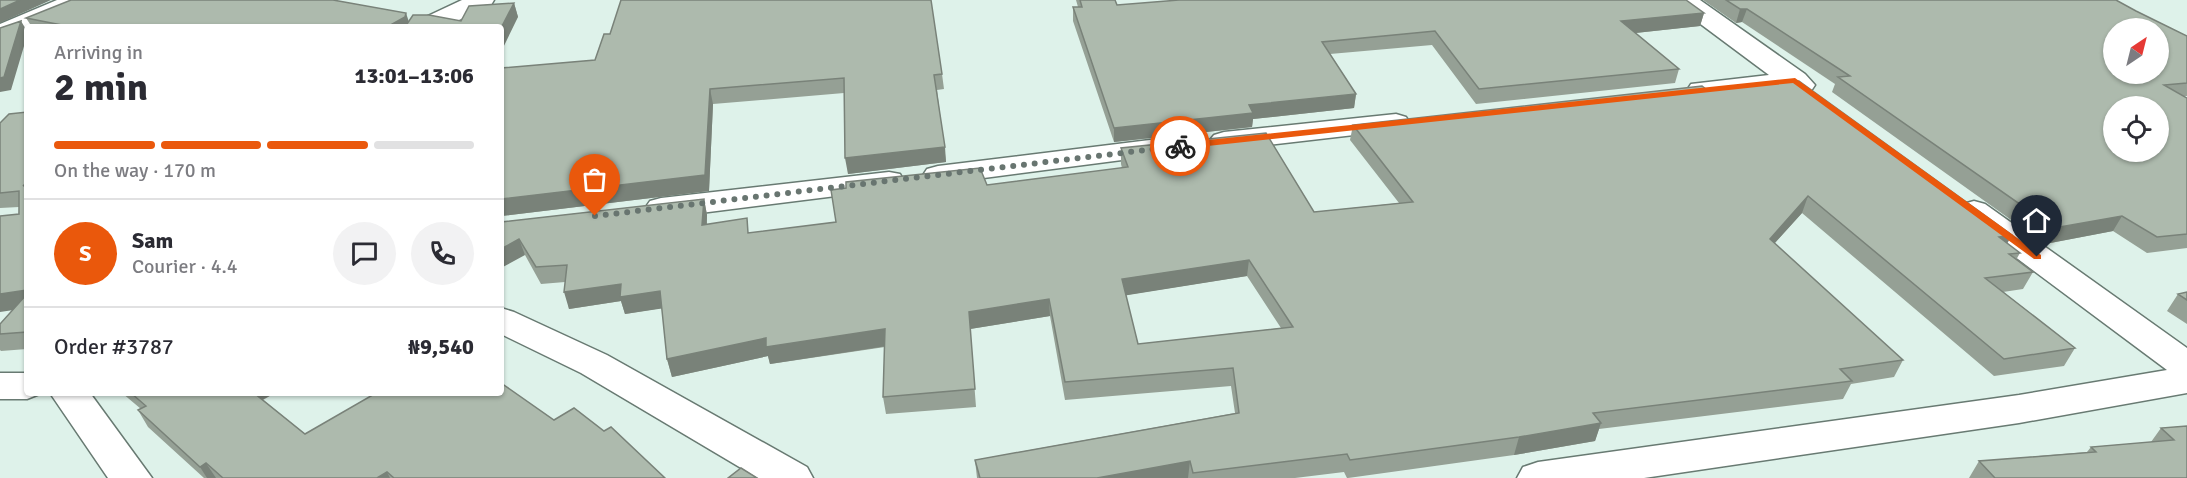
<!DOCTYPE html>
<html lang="en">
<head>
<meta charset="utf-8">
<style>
  body { margin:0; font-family:Signika,sans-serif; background:#f2f2f3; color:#2b2b33; height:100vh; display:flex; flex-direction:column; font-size:22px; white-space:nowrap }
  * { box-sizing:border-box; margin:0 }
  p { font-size:20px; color:#7c7c81 }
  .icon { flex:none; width:33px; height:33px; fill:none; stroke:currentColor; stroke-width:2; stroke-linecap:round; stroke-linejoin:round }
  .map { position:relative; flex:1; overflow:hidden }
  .sheet { position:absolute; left:24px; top:24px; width:480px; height:372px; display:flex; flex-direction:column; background:#fff; border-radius:6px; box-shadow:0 2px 4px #0004 }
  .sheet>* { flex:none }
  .needle { width:39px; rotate:35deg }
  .controls { position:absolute; left:2103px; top:18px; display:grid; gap:12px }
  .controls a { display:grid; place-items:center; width:66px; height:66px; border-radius:50%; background:#fff; box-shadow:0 2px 4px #0004; font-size:30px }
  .pin { position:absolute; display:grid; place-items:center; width:51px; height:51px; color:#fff; margin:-62px -26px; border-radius:50% 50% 50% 0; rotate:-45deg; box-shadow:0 0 6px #0007 }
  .pin .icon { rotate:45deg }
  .courier { position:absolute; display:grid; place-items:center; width:60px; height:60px; margin:-30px; border:4px solid #ea580c; border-radius:50%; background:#fff; color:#222; box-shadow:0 2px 8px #0007 }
  .headline em { font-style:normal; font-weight:800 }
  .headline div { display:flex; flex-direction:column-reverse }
  .headline { display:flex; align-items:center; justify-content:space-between; height:102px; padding:0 30px }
  h1 { font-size:39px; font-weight:800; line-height:45px }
  .bar { display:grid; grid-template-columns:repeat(4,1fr); gap:9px 6px; align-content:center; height:72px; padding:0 30px }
  .bar i { height:8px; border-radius:4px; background:#e1e1e2 }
  .bar .on { background:#ea580c }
  .bar p { grid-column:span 4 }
  .line { display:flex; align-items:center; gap:15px; padding:0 30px; border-top:2px solid #e1e1e2 }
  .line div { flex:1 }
  .round { display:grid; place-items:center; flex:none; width:63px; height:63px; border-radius:32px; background:#f2f2f3 }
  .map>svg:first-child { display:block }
</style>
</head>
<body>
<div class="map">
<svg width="2187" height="478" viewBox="0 0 2187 478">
  <rect width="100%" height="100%" fill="#def2ea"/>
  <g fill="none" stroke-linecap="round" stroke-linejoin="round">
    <defs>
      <path id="minor" d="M57,0H90L87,5L35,27H27V31L0,41V24Z
        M462,0H494L491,5L444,27H411L415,22Z
        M1672,0H1700L1805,74L1815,85L1811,91L1801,93L1789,89L1701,98L1691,96L1687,90L1691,84L1769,75L1675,5Z
        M1396,114L1406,117L1410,123L1406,129L1224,150L1214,147L1209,141L1214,135L1224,132Z
        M1166,138L1176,141L1181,147L1176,153L938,184L927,181L923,175L927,169L938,166Z
        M889,172L900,174L904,181L900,188L661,218L650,215L645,208L650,201L661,198Z
        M1974,201L1985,204L2187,348V393L2019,423L1644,478H1517L1523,467L1538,462L2019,395L2167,370L1963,218L1958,211L1963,204Z
        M501,308L514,312L607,355L807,467L813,478H758L581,373L501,334Z
        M0,373H27V393H42L27,399H0Z
        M50,393H90L152,478H108Z"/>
    </defs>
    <use href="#minor" stroke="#687a72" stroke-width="3"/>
    <use href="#minor" fill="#fff" fill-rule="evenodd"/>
  </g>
  <path fill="#95a095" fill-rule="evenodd" d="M1076,0H1115L1117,5L1704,13L1700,26L1635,33L1679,69L1675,83L1476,104L1432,45L1330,54L1356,94L1354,108L1253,119L1252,127L1114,142L1073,21V7H1078Z
    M1703,0H2116L2136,11L2187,36V96H2184L2187,98V248L2147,253L2113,231L2045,244L1832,92L1835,84L1742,22L1736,23Z
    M514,3L518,17L501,27H32L26,18L409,22L461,21Z
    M501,68L942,74L944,89L937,90L946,162L848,174L844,93L713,104L709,191L501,216Z
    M1706,89L2007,243L2020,253L2016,260L2033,272L2023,289L2003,292L2075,348L2064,366L1994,376L1802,213L1774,244L1903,360L1894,377L1851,384L1843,399L1599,429L1595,441L1514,455L1348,478H1347L1344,472L1295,478H977L975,460L1235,413L1231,386L1065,400L1050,316L970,329L976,407L886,414L883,397L885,347L770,364L768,356L672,377L667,359L662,308L625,314L621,301L569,309L565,282L541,284L525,255L501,222L704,199L707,215V224L750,233L836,222L987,185L1122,168L1121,164V148L1314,212L1399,203L1350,140L1353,125ZM1247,276L1281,328L1138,344L1126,295Z
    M27,112V349L1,351L0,350V324L13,310L19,207L0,208V123Z
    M2187,292V324L2167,311L2178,294Z
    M122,393H275L263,400L305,434L554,420L604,431L665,478H204L148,427L138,410L141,409Z
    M2187,426V478H1969L1979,461L2087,452L2091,447L2151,442L2161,428Z"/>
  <path fill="#798279" d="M20,0H51L0,23V9Z
    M514,3L518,17L501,52V28Z
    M1740,9H1747L1742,22L1736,23Z
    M406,13L410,25V27H387Z
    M1704,13L1700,26L1617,35L1621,21Z
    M21,21L27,31V36L11,90L0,92V78Z
    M710,89L713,104L709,191L501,216V199Z
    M1356,94L1354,108L1253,119L1252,127L1114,142V128L1249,105Z
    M945,147L946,162L848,174L845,158Z
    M1808,196L1802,213L1763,256L1770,239Z
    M704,199L707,215L706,241L702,225Z
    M2122,216L2113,231L2045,244L2054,228Z
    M2012,235L2003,251L1999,237Z
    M519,239L525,255L501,268V249Z
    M1249,260L1247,276L1122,296V279Z
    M621,284L660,291L665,308L625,314L621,301L569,309L564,292Z
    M27,290V308L0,312V294Z
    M1049,299L1050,316L970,329L969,312Z
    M885,329L887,346L770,364L768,356L672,377L667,359L766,338Z
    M250,393H275L256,403Z
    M1601,423L1595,441L1514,455L1519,437Z
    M1190,461L1188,478H1097Z
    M206,463L216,478H207L200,467Z
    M387,472L390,478H377Z"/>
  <path fill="#adbaad" stroke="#798279" stroke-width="1.5" fill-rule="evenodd" d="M0,0H20L0,9Z
    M71,0H333L406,13L405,17L387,27H72L26,18Z
    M621,0H931L942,74L934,75L945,147L845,158L844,78L710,89L705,175L501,199V68L595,60L604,34H610Z
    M1080,0H1115L1117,5L1179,0H1686L1704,13L1621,21L1679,69L1479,89L1435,31L1322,42L1356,94L1249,105L1253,113L1114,128L1073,7H1082Z
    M1726,0H2116L2136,11L2187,36V83L2164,85L2187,98V234L2157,237L2122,216L2054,228L1838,77L1850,76L1747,9H1740ZM2114,28H2158V74H2114ZM2114,106H2158V152H2114Z
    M514,3L501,28V27H405L413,15H429L461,21L469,6Z
    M21,21L4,77L0,78V28Z
    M1799,81L2012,235L1999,237L2020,253L2009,254L2033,272L1985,278L2075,348L2004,359L1808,196L1770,239L1903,360L1840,369L1852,381L1593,413L1601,423L1519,437L1350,460L1347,454L1193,473L1190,461L1097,478H980L975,460L1239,413L1233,368L1065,382L1049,299L969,312L975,389L883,397L885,329L766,347V338L667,359L660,291L620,297L621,284L564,292L567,265L536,267L519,239L501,249V222L704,199L702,225L747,218L748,233L836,222L831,190L846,188V182L980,168L987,185L1128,167L1121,148L1266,133L1314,212L1413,202L1353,125L1702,86L1706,89ZM1249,260L1293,327L1138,344L1122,279Z
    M27,112V182L23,186L27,184V290L0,294V216L19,214V191L0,193V123L9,114Z
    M2187,292V300L2178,294Z
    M27,294V332L0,334V324Z
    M501,383L554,420L574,408L604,431L611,427L665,478H394L387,472L377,478H223L206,463L200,467L138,410L146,406L131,393H254L305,434L376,393H501Z
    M2187,426V478H1995L1979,461L2096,452L2091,447L2174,440L2161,428Z
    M741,468L757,478H728Z"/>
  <path fill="#ea580c" d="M1795,78L2041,255V259H2034L1793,83L1180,149L1175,146L1180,143Z"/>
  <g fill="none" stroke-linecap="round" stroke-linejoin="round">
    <path stroke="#687570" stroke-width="6" stroke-dasharray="0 10.8" d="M595,216L1180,146"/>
  </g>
</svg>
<div class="controls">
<a><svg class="needle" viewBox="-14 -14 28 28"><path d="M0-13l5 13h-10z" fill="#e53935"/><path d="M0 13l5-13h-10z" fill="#7c7c81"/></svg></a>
<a><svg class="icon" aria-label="locate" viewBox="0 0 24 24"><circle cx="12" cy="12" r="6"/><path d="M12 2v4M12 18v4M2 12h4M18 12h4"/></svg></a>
</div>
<div class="pin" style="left:595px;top:216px;background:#ea580c"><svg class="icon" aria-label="bag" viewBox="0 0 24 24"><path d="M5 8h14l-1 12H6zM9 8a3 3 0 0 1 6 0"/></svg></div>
<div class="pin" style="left:2037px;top:257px;background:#1f2937"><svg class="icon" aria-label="home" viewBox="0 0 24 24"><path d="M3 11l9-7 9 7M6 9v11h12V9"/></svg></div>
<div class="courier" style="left:1180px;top:146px"><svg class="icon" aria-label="bike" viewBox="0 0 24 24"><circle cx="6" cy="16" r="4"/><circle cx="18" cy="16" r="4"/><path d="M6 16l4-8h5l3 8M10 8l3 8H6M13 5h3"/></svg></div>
<section class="sheet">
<div class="headline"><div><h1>2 min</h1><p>Arriving in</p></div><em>13:01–13:06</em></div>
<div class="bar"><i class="on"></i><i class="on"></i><i class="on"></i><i></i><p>On the way · 170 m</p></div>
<div class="line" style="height:108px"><b class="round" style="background:#ea580c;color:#fff">S</b><div><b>Sam</b><p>Courier · 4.4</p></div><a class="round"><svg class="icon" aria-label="chat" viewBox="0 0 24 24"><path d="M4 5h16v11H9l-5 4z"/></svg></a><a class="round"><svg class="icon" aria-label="phone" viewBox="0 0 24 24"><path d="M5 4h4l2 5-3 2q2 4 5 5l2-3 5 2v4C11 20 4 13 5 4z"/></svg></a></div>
<div class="line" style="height:78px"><div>Order #3787</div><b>₦9,540</b></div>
</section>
</div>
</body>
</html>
